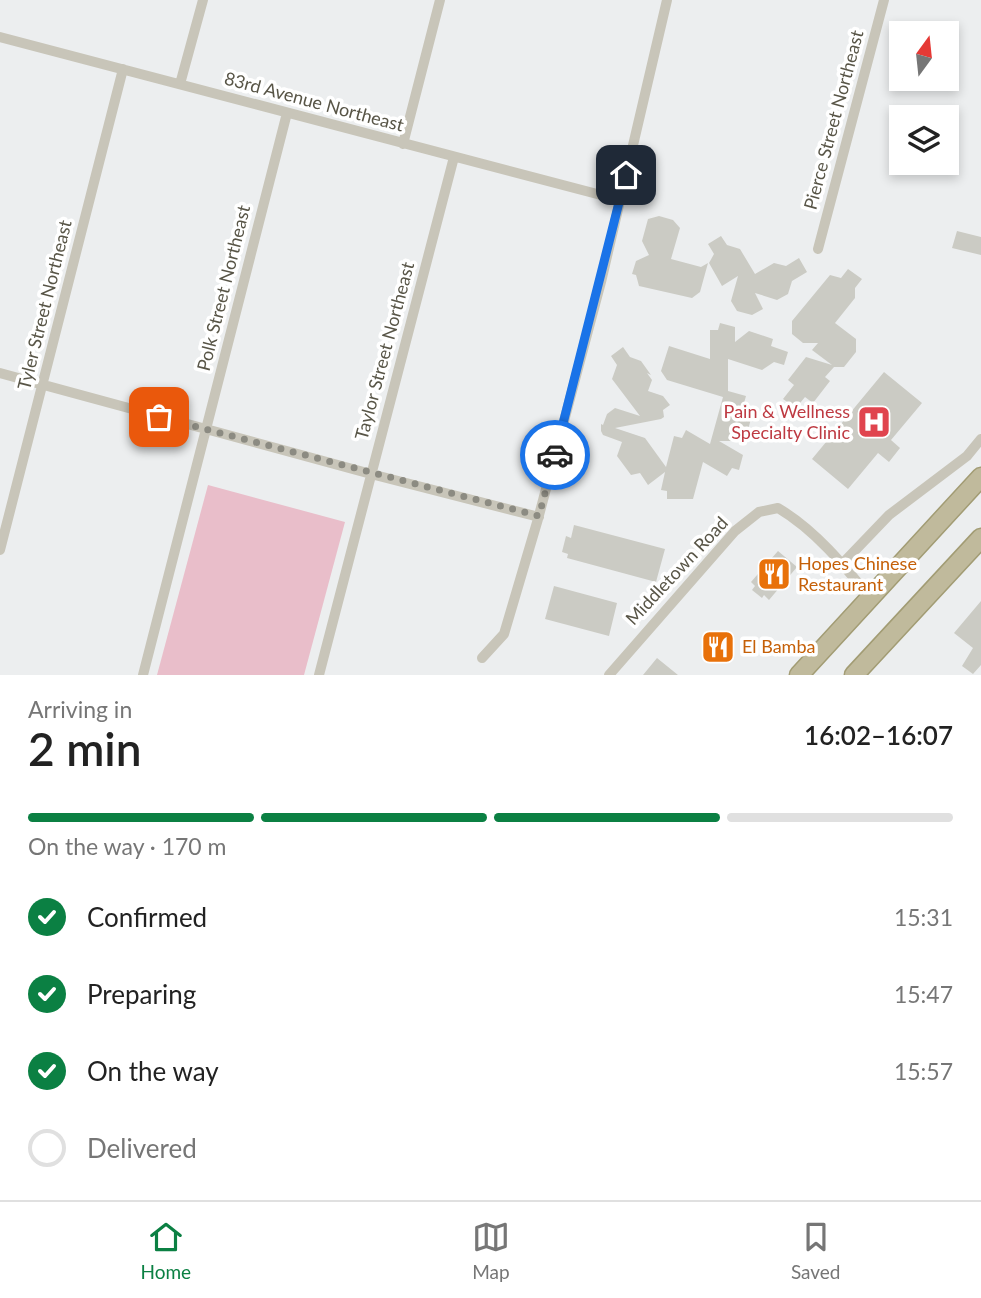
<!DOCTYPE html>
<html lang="en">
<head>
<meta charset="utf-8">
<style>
  body { margin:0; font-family:Lato,sans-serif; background:#f6f6f6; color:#222; height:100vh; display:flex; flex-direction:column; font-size:26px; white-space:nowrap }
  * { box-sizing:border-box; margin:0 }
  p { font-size:23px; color:#767676 }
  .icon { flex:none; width:38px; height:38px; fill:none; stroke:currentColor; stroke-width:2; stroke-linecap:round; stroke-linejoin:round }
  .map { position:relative; height:675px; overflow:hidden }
  .details { display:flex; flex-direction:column; background:#fff; flex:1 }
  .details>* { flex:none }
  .needle { width:46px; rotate:15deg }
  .controls { position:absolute; left:889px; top:21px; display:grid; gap:14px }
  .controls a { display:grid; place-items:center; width:70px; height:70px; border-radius:0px; background:#fff; box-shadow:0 4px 10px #0003; font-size:35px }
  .pin { position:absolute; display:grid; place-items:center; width:60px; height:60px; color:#fff; margin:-30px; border-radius:14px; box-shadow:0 4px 10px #0006 }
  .courier { position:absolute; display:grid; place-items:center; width:70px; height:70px; margin:-35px; border:5px solid #1a73e8; border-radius:50%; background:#fff; color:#222; box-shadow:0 2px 9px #0007 }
  .headline em { font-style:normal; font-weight:600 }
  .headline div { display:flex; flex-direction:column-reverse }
  .headline { display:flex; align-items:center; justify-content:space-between; height:119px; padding:0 28px }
  h1 { font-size:46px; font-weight:600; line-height:52px }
  .bar { display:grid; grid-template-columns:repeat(4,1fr); gap:10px 7px; align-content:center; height:84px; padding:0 28px }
  .bar i { height:9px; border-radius:5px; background:#e0e0e0 }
  .bar .on { background:#0b8043 }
  .bar p { grid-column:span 4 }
  ol { padding:0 28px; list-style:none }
  li { display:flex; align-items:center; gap:21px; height:77px }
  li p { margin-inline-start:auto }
  li .icon { padding:7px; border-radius:50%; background:#0b8043; color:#fff; stroke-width:4 }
  li:last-child { color:#767676 }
  li i { width:38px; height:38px; border:4px solid #e0e0e0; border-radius:50% }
  .tabs { display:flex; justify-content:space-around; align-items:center; height:98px; border-top:2px solid #e0e0e0; background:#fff; font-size:19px; color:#767676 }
  .tabs a { display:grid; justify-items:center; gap:4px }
  .tabs .on { color:#0b8043 }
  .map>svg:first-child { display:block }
</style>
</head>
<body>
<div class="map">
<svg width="981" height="675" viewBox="0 0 981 675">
  <rect width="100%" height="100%" fill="#eceeef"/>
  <path fill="#e9beca" d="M208,485L345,522L304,675H157Z"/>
  <path fill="#cbcbc4" d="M659,216L673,220L680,228L671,259L701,267L708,263L700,292L692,298L639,286L636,275L632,274L636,261L649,255L642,241L648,219Z
    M957,231L981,237V255L952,248Z
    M721,236L727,245L740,249L755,274L774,263L786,266L799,258L807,272L792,281L788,294L777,300L755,293L763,309L752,315L737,311L731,301L738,276L722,286L709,263L714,254L708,244Z
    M848,269L862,279L855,288V298L835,323L856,339V352L844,367H834L825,377L830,381L813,403L805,397L796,408L783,399L794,385L788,380L806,357L832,365L812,350L818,343H803L792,334V321L830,275L841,278Z
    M720,323L735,327V342L749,331L773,339L771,346L788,352L784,365L774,362L762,370L728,359V391L746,396L742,410L752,415L745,441H719L743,455L739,470L732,468L727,476L703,462L693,499H667V491L661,490L665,472L648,485L640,473L631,475L617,456L622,442L603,435L601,431V424L603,425L607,414L615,408L640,416L612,379L617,365L611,356L623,347L630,357L641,361L651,375L647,373L652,380L648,391L663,396L670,405L663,410L664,417L661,419L615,428L645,438L666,467L674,436L682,438L686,430L710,444L723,397L667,380L661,371L669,346L710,359V330H718Z
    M884,372L922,403L891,440L900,448L889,462L878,453L848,489L812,459Z
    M574,525L665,549L656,582L567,558L568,554L562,552L566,536L571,538Z
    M778,551L797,567L769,600L764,595L762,598L752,590L755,586L751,582Z
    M554,586L617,603L609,636L545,619Z
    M981,601V665L973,674L962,666L973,648L954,633Z
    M715,637L729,648L721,657L707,646Z
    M657,658L678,675H643Z"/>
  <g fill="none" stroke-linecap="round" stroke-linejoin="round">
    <defs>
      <path id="trunk" d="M799,675L981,477
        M854,675L981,538"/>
    </defs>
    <use href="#trunk" stroke="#a29c74" stroke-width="21"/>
    <path stroke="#c8c5b9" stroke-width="10" d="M0,37L620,200
      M180,84L203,0
      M403,144L440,0
      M818,249L884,0
      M0,373L371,474L539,517
      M0,550L123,69
      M843,563L889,515L967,456L981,439
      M482,658L504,634L538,519L601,282L667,0
      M143,675L287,113
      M319,675L454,157
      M609,675L735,531L759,512L778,508C815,530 844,565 871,599"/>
    <use href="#trunk" stroke="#c0ba9c" stroke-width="18"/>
  </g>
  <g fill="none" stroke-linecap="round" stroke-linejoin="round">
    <path stroke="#8c8b82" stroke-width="7" stroke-dasharray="0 12.6" d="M159,417L539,516L555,455"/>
    <path stroke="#1a73e8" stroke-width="9" d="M555,455L626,175"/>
  </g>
  <defs>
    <symbol id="hospital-square" viewBox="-11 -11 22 22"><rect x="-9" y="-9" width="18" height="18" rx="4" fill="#e0444e" stroke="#fff"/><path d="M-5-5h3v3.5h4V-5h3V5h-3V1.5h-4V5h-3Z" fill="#fff"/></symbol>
    <symbol id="restaurant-square" viewBox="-11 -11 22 22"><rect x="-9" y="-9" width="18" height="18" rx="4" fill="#e8710a" stroke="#fff"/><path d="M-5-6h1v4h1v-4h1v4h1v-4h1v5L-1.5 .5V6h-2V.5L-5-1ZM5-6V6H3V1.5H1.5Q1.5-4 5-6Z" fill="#fff"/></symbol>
  </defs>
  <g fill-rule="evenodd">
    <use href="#hospital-square" x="855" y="403" width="38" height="38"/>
    <use href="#restaurant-square" x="755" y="555" width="38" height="38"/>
    <use href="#restaurant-square" x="699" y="628" width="38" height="38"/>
  </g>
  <g text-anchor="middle" stroke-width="7" stroke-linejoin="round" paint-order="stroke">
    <g font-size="18" fill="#585547" stroke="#fff">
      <text transform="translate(314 102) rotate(15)" y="6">83rd Avenue Northeast</text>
      <text transform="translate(834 120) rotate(-75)" y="6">Pierce Street Northeast</text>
      <text transform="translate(224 288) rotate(-76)" y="6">Polk Street Northeast</text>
      <text transform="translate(45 305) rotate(-76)" y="6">Tyler Street Northeast</text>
      <text transform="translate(385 351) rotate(-75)" y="6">Taylor Street Northeast</text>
      <text transform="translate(677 571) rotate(-47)" y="6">Middletown Road</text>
    </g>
    <g font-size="18" fill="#be3a42" stroke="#fff" text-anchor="end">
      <text x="850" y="418">Pain &amp; Wellness<tspan x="850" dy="21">Specialty Clinic</tspan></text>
    </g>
    <g font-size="18" fill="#c56008" stroke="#fff" text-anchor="start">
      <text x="798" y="570">Hopes Chinese<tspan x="798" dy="21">Restaurant</tspan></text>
      <text x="742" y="653">El Bamba</text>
    </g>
  </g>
</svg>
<div class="controls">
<a><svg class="needle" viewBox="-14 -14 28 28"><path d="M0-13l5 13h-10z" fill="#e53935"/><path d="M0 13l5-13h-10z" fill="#767676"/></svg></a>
<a><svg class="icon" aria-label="layers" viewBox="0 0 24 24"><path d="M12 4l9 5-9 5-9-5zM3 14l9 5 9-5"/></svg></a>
</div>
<div class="pin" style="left:159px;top:417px;background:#ea580c"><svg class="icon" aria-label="bag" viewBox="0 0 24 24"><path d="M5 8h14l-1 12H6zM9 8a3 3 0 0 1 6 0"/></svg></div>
<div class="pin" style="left:626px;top:175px;background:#1f2937"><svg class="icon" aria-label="home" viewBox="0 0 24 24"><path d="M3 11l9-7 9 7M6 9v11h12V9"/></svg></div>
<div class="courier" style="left:555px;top:455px"><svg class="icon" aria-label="car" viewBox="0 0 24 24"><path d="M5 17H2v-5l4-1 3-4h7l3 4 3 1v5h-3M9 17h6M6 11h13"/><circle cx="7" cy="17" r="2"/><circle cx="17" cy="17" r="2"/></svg></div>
</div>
<section class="details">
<div class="headline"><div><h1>2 min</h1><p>Arriving in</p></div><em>16:02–16:07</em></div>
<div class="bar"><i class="on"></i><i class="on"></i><i class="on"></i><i></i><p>On the way · 170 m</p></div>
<ol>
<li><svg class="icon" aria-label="check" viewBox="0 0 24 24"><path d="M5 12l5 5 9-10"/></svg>Confirmed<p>15:31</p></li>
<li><svg class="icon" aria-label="check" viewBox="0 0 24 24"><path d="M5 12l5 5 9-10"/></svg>Preparing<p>15:47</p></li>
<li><svg class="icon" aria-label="check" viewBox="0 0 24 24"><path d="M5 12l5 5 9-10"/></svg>On the way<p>15:57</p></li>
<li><i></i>Delivered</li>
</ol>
</section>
<nav class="tabs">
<a class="on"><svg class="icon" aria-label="home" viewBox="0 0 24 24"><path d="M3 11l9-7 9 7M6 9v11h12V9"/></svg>Home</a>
<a><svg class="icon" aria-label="map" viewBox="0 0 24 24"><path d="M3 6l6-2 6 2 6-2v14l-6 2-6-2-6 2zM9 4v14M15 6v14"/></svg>Map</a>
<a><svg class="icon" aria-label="saved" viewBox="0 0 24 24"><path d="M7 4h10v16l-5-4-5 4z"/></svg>Saved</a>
</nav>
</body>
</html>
